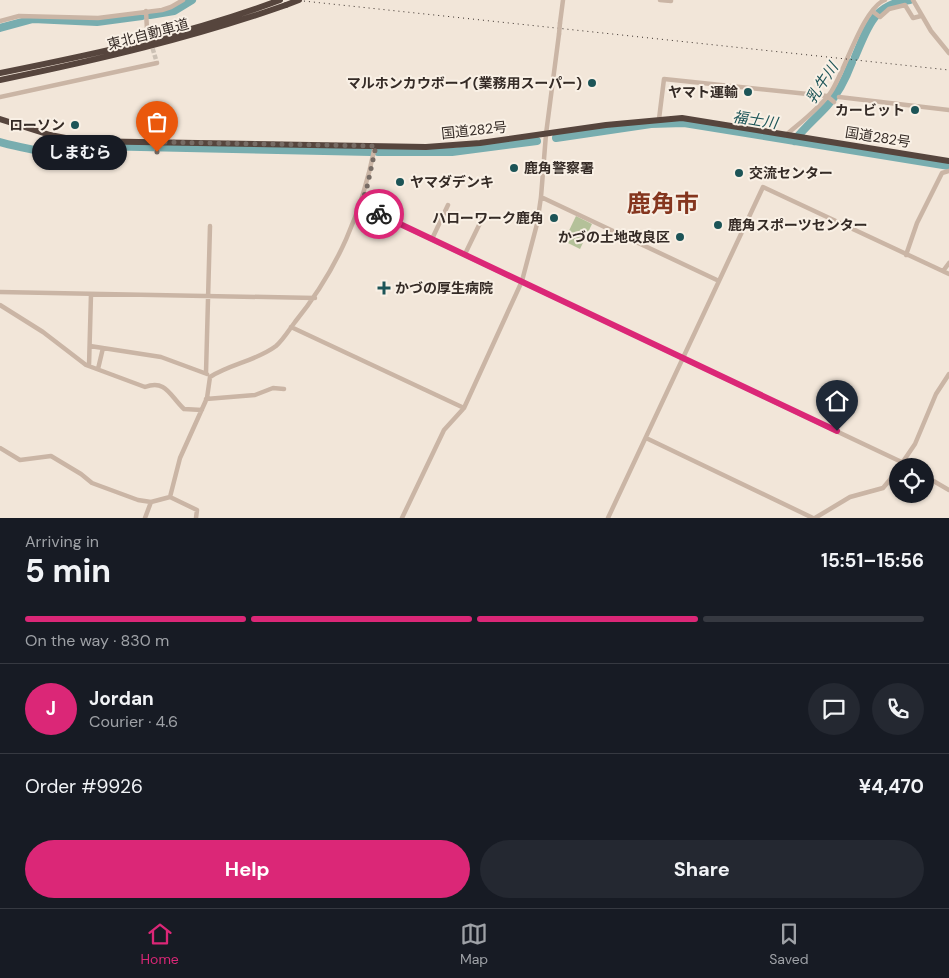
<!DOCTYPE html>
<html lang="en">
<head>
<meta charset="utf-8">
<style>
  body { margin:0; font-family:"DM Sans","Noto Sans JP",sans-serif; background:#242831; color:#f1f3f6; height:100vh; display:flex; flex-direction:column; font-size:19px; white-space:nowrap }
  * { box-sizing:border-box; margin:0 }
  p { font-size:16px; color:#9ea1a6 }
  .icon { flex:none; width:28px; height:28px; fill:none; stroke:currentColor; stroke-width:2; stroke-linecap:round; stroke-linejoin:round }
  .map { position:relative; height:518px; overflow:hidden }
  .details { display:flex; flex-direction:column; background:#171b24; flex:1 }
  .details>* { flex:none }
  .buttons { position:absolute; left:889px; top:458px; display:grid; gap:10px }
  .buttons a { display:grid; place-items:center; width:45px; height:45px; border-radius:50%; background:#171b24; box-shadow:0 1px 4px #0004; font-size:25px }
  .pin { position:absolute; display:grid; place-items:center; width:42px; height:42px; color:#fff; margin:-51px -21px; border-radius:50% 50% 50% 0; rotate:-45deg; box-shadow:0 0 5px #0007 }
  .pin .icon { rotate:45deg }
  .courier { position:absolute; display:grid; place-items:center; width:50px; height:50px; margin:-25px; border:4px solid #db2777; border-radius:50%; background:#fff; color:#222; box-shadow:0 1px 6px #0007 }
  .bubble { position:absolute; height:35px; border-radius:18px; background:#171b24; box-shadow:0 1px 4px #0004; font-size:16px; font-weight:700; line-height:35px; text-align:center }
  .headline em { font-style:normal; font-weight:700 }
  .headline div { display:flex; flex-direction:column-reverse }
  .headline { display:flex; align-items:center; justify-content:space-between; height:85px; padding:0 25px }
  h1 { font-size:32px; font-weight:700; line-height:38px }
  .bar { display:grid; grid-template-columns:repeat(4,1fr); gap:8px 5px; align-content:center; height:60px; padding:0 25px }
  .bar i { height:6px; border-radius:4px; background:#363941 }
  .bar .active { background:#db2777 }
  .bar p { grid-column:span 4 }
  .line { display:flex; align-items:center; gap:12px; padding:0 25px; border-top:1px solid #363941 }
  .line div { flex:1 }
  .round { display:grid; place-items:center; flex:none; width:52px; height:52px; border-radius:26px; background:#242831 }
  .cta { display:flex; gap:10px; margin-top:auto; padding:10px 25px }
  .cta a { flex:1; height:58px; border-radius:30px; background:#db2777; color:#fff; font-size:20px; font-weight:700; line-height:58px; text-align:center }
  .cta a+a { background:#242831; color:#f1f3f6 }
  .tabs { display:flex; justify-content:space-around; align-items:center; height:70px; border-top:1px solid #363941; background:#171b24; font-size:14px; color:#9ea1a6 }
  .tabs a { display:grid; justify-items:center; gap:2px }
  .tabs .active { color:#db2777 }
  .map>svg:first-child { display:block }
</style>
</head>
<body>
<div class="map">
<svg width="949" height="518" viewBox="0 0 949 518">
  <rect width="100%" height="100%" fill="#f2e6d9"/>
  <path fill="#b4c199" d="M576,216L592,224L580,249L564,241Z"/>
  <g fill="none" stroke-linecap="round" stroke-linejoin="round">
    <path stroke="#78adaf" stroke-width="8" d="M150,15L174,11L192,0
      M0,28L33,19L97,22L142,16
      M855,57C868,27 873,4 910,0
      M556,138L651,124L684,123L949,166
      M794,141C804,128 816,118 827,106C838,94 846,78 852,62
      M0,142C34,151 61,157 95,146L371,152
      M378,152H452L537,141"/>
    <path stroke="#ccc1b5" stroke-width="4.5" stroke-dasharray="4.5 2" stroke-linecap="butt" d="M147,30L157,63"/>
    <path stroke="#cab5a5" stroke-width="4.5" d="M660,0L671,1
      M913,0L931,31L949,53
      M146,11L147,30
      M872,11L880,17L889,9L905,5L913,18L921,16
      M0,21L19,16L98,18L162,10L171,7L183,0
      M560,23L563,0
      M0,97L157,63
      M839,97L949,110
      M659,119L664,79L827,96L834,102
      M786,135C801,122 820,108 831,92C845,71 863,8 885,0
      M157,152V142
      M541,197L719,281
      M361,206L910,466
      M432,239L448,205
      M465,254L482,219
      M906,255L917,223L942,173L949,171
      M943,271L949,263
      M0,292L315,298
      M0,305L43,332L86,365L145,387C166,379 170,396 184,409L202,410
      M291,327L464,408
      M90,346L161,357L207,374
      M89,366L91,294
      M98,369L103,348
      M206,373L210,226
      M206,399L255,395L273,388L284,389
      M646,438L813,518
      M0,448L20,460L51,456L81,474L92,483L138,500L151,502L170,497L180,458L207,398L210,377C230,364 256,361 276,346C283,340 289,330 295,322C338,269 362,212 375,146
      M900,466L915,444L936,394L949,374
      M925,476L949,490
      M170,497L197,510L196,518
      M145,518L151,502
      M402,518L444,430L464,408L522,281L537,224L541,197L546,134L559,34
      M608,518L763,187L949,274
      M815,518L850,497L883,488L898,470"/>
    <path stroke="#56453d" stroke-width="6" d="M0,73C95,54 190,34 280,0
      M0,80C97,60 192,38 286,5
      M0,119L50,135L81,141L426,147L480,143L606,125L682,118L949,161"/>
    <path stroke="#352b26" stroke-width="1" stroke-dasharray="1 4" stroke-linecap="butt" d="M294,0L949,70"/>
    <path stroke="#cab5a5" stroke-width="4.5" d="M559,34L560,23"/>
    <path stroke="#56453d" stroke-width="6" d="M286,5L299,0"/>
  </g>
  <g fill="none" stroke-linecap="round" stroke-linejoin="round">
    <path stroke="#776c65" stroke-width="5" stroke-dasharray="0 9" d="M157,152V142L376,146L367,187L361,206L379,214"/>
    <path stroke="#db2777" stroke-width="6" d="M379,214L837,431"/>
  </g>
  <g fill="#1c5457" stroke="#f9f0e5" stroke-width="2">
    <circle cx="592" cy="83" r="5"/>
    <circle cx="748" cy="92" r="5"/>
    <circle cx="915" cy="110" r="5"/>
    <circle cx="75" cy="125" r="5"/>
    <circle cx="514" cy="168" r="5"/>
    <circle cx="739" cy="173" r="5"/>
    <circle cx="400" cy="182" r="5"/>
    <circle cx="554" cy="218" r="5"/>
    <circle cx="718" cy="225" r="5"/>
    <circle cx="680" cy="237" r="5"/>
    <path d="M381.5 280.5h5v5h5v5h-5v5h-5v-5h-5v-5h5z"/>
  </g>
  <g text-anchor="middle" stroke-width="4" stroke-linejoin="round" paint-order="stroke">
    <g font-size="14" fill="#352b26" stroke="#f9f0e5">
      <text transform="translate(148 34) rotate(-15)" y="5">東北自動車道</text>
      <text transform="translate(474 130) rotate(-6)" y="5">国道282号</text>
      <text transform="translate(878 137) rotate(9)" y="5">国道282号</text>
    </g>
    <g font-size="14" font-weight="bold" fill="#352b26" stroke="#f9f0e5" text-anchor="end">
      <text x="582" y="88">マルホンカウボーイ(業務用スーパー)</text>
      <text x="738" y="97">ヤマト運輸</text>
      <text x="905" y="115">カービット</text>
      <text x="65" y="130">ローソン</text>
      <text x="524" y="173" text-anchor="start">鹿角警察署</text>
      <text x="749" y="178" text-anchor="start">交流センター</text>
      <text x="410" y="187" text-anchor="start">ヤマダデンキ</text>
      <text x="544" y="223">ハローワーク鹿角</text>
      <text x="728" y="230" text-anchor="start">鹿角スポーツセンター</text>
      <text x="670" y="242">かづの土地改良区</text>
      <text x="395" y="293" text-anchor="start">かづの厚生病院</text>
    </g>
    <g font-size="15" font-style="italic" fill="#1c5457" stroke="#f9f0e5">
      <text transform="translate(822 83) rotate(-57)" y="5">乳牛川</text>
      <text transform="translate(755 120) rotate(9)" y="5">福士川</text>
    </g>
    <g font-size="24" font-weight="bold" fill="#85361f" stroke="#f9f0e5">
      <text x="663" y="212">鹿角市</text>
    </g>
  </g>
</svg>
<div class="buttons">
<a><svg class="icon" aria-label="locate" viewBox="0 0 24 24"><circle cx="12" cy="12" r="6"/><path d="M12 2v4M12 18v4M2 12h4M18 12h4"/></svg></a>
</div>
<div class="pin" style="left:157px;top:152px;background:#ea580c"><svg class="icon" aria-label="bag" viewBox="0 0 24 24"><path d="M5 8h14l-1 12H6zM9 8a3 3 0 0 1 6 0"/></svg></div>
<div class="pin" style="left:837px;top:431px;background:#1f2937"><svg class="icon" aria-label="home" viewBox="0 0 24 24"><path d="M3 11l9-7 9 7M6 9v11h12V9"/></svg></div>
<div class="courier" style="left:379px;top:214px"><svg class="icon" aria-label="bike" viewBox="0 0 24 24"><circle cx="6" cy="16" r="4"/><circle cx="18" cy="16" r="4"/><path d="M6 16l4-8h5l3 8M10 8l3 8H6M13 5h3"/></svg></div>
<div class="bubble" style="left:32px;top:135px;width:95px">しまむら</div>
</div>
<section class="details">
<div class="headline"><div><h1>5 min</h1><p>Arriving in</p></div><em>15:51–15:56</em></div>
<div class="bar"><i class="active"></i><i class="active"></i><i class="active"></i><i></i><p>On the way · 830 m</p></div>
<div class="line" style="height:90px"><b class="round" style="background:#db2777;color:#fff">J</b><div><b>Jordan</b><p>Courier · 4.6</p></div><a class="round"><svg class="icon" aria-label="chat" viewBox="0 0 24 24"><path d="M4 5h16v11H9l-5 4z"/></svg></a><a class="round"><svg class="icon" aria-label="phone" viewBox="0 0 24 24"><path d="M5 4h4l2 5-3 2q2 4 5 5l2-3 5 2v4C11 20 4 13 5 4z"/></svg></a></div>
<div class="line" style="height:65px"><div>Order #9926</div><b>¥4,470</b></div>
<div class="cta"><a>Help</a><a>Share</a></div>
</section>
<nav class="tabs">
<a class="active"><svg class="icon" aria-label="home" viewBox="0 0 24 24"><path d="M3 11l9-7 9 7M6 9v11h12V9"/></svg>Home</a>
<a><svg class="icon" aria-label="map" viewBox="0 0 24 24"><path d="M3 6l6-2 6 2 6-2v14l-6 2-6-2-6 2zM9 4v14M15 6v14"/></svg>Map</a>
<a><svg class="icon" aria-label="saved" viewBox="0 0 24 24"><path d="M7 4h10v16l-5-4-5 4z"/></svg>Saved</a>
</nav>
</body>
</html>
